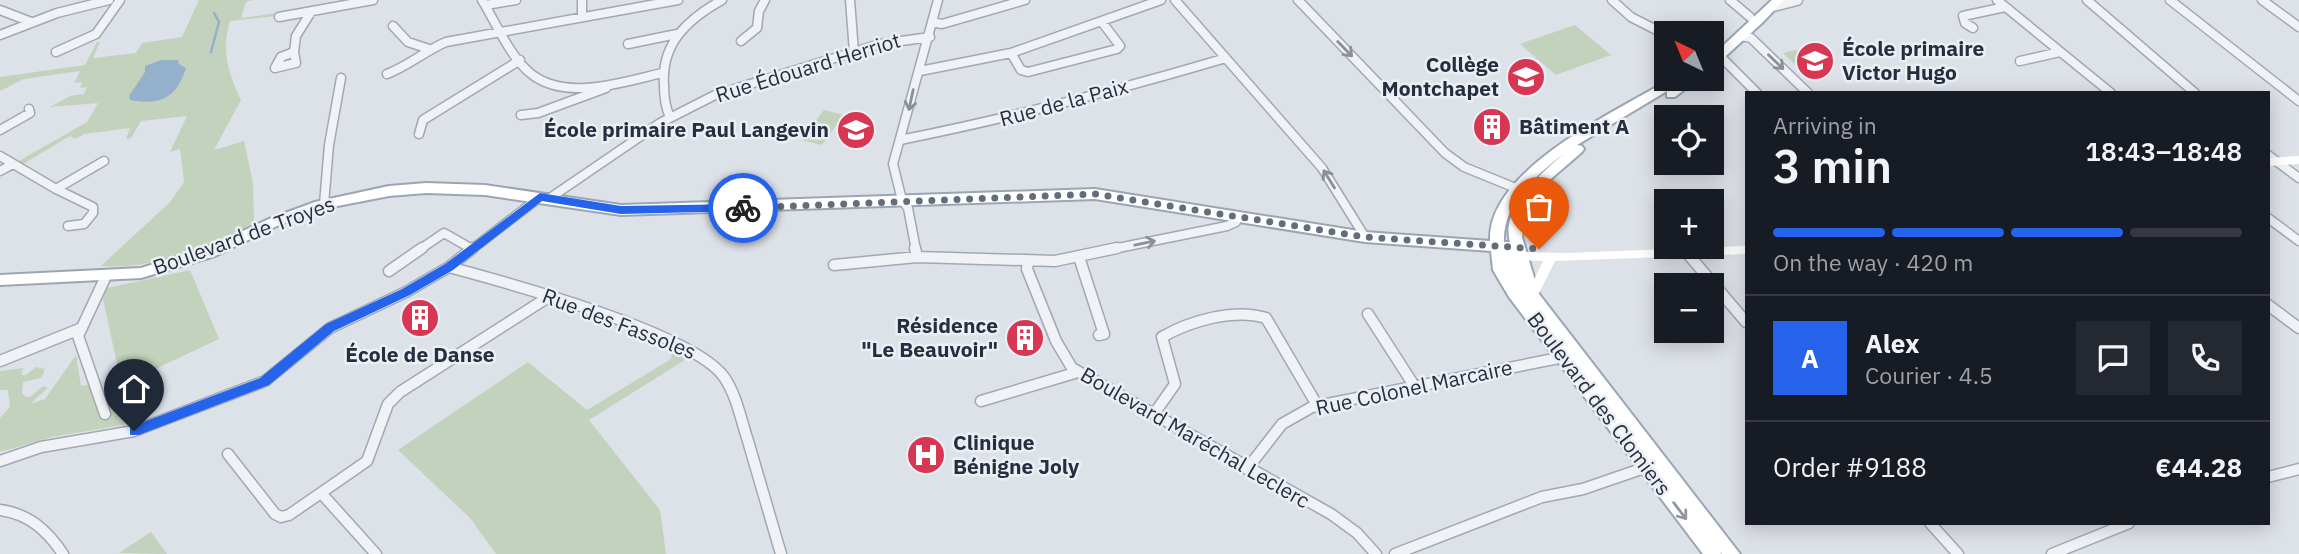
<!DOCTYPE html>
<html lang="en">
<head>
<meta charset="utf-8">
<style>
  body { margin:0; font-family:"IBM Plex Sans",sans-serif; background:#242831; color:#f1f3f6; height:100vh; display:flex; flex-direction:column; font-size:26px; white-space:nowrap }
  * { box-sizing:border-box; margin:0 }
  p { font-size:23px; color:#9ea1a6 }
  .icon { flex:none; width:38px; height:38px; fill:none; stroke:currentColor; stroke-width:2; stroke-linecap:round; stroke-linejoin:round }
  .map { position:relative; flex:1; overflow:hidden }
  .panel { position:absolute; left:1745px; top:91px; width:525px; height:434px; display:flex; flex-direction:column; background:#171b24; border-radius:0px; box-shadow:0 4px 18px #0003 }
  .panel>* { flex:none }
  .needle { width:46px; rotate:317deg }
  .buttons { position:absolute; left:1654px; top:21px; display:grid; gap:14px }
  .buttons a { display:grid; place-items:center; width:70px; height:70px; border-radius:0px; background:#171b24; box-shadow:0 4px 18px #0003; font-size:35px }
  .pin { position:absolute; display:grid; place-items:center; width:60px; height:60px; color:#fff; margin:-72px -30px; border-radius:50% 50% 50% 0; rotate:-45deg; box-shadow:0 0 7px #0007 }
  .pin .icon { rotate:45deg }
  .courier { position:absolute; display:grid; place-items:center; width:70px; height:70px; margin:-35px; border:5px solid #2563eb; border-radius:50%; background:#fff; color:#222; box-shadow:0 2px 9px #0007 }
  .headline em { font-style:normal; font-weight:600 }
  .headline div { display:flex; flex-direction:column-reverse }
  .headline { display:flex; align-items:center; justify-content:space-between; height:119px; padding:0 28px }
  h1 { font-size:46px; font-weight:600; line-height:52px }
  .bar { display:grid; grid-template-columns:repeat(4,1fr); gap:10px 7px; align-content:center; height:84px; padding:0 28px }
  .bar i { height:9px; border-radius:5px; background:#363941 }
  .bar .current { background:#2563eb }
  .bar p { grid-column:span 4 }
  .line { display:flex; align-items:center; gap:18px; padding:0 28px; border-top:2px solid #363941 }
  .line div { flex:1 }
  .round { display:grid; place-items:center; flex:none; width:74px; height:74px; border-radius:0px; background:#242831 }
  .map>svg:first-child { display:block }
</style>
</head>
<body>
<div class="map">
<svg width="2299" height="554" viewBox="0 0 2299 554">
  <rect width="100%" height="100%" fill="#dde1e8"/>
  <path fill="#c3d2bd" d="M199,0H253L246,2L241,18L277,13L276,16L230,21C221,50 228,73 241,100L214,150L244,141L253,183L254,223C206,246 156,270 101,266L170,202L184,182L180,149L170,152L187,116L141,121L131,138L126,139L130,128L84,134L75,139L70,136L23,164L19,161L87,122L98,103L50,107L70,96L84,94L87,87L80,88L82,82L74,83L80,71L24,79L0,91V77L85,65L97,42H100L93,58L136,53L142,43L182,37Z
    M1575,25L1611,55L1556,75L1520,44Z
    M1801,49L1827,73L1809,78L1783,53Z
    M824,110L844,115L822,145L801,140Z
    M190,270L219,339L153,370L132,412L135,423L52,437L0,452V418L10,407L8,390H0V371L23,368L22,375H26L36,367L45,369L41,378L23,382L22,393L26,397H30L43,386L48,388L30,404L45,399L76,355L81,386L91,384L104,408L109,411L105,399L123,391L103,299L107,288Z
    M672,352L688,358L589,420L660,510L666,554H496L470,518L398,450L528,362L587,410L671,359Z
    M151,532L167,554L119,553Z"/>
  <path fill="#95b0cb" d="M161,60H178L179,64L186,68C177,97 161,106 130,100L129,96L145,72V66Z"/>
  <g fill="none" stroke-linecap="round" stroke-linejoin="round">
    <path stroke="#95b0cb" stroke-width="2.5" d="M211,52L219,22L214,13"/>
    <defs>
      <path id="minor-far1" d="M482,0C496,23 509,55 530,73C565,102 623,82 662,73
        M582,0V17
        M850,0L854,52
        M1175,0L1322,168L1365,237
        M1298,0L1445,153L1464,167L1518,189
        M1612,0L1631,17L1666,35
        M1730,0L1750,17
        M1997,0L2111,93
        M2087,0L2195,93
        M2170,0L2299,101
        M2262,0L2299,27
        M486,5L516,0
        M0,10L31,22
        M279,17L373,0
        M932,22L942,24L1025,0
        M393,26L408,42L429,49
        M1973,28L1965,23L1963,16L2005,7
        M0,35L57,13L109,0
        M1741,36L1751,38L1808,93
        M741,41L757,28L759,11L765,0
        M628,44L677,34
        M56,52L96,34L120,0
        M294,52L296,63L275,68L281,57Z
        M294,52L296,36L311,12
        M1011,53L1021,70L1028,72L1117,49L1120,46L1102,22
        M1719,55L1757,93
        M2020,61L2060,52
        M920,71L1011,53L1161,0
        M387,74C408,66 425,51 446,42L678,0
        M521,115L538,113L606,88
        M670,117C665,107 664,96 664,85C661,43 688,19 722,0
        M0,130L30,113L29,109
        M419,134L423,120L520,60
        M900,140C1010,118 1118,90 1226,58
        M2268,155L2299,178
        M0,156L56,189L104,161
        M0,171L13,164
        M56,189L93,207V213L84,224L68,226
        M550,198L660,123L715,95L880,44L930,37
        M324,204L329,145L341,78
        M2268,218L2299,241
        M419,250L444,233L472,249
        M471,250L540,197
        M916,250L908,208L902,200L893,164L938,0
        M1108,250L1227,226L1236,222L1237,216"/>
      <path id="minor" d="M915,248L917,257L1055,261L1117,248
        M1687,253L1746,322
        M1079,257L1104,334L1099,335
        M1028,262L1027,269L1056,341L1072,368L1331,514L1357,533L1376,554
        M834,265L917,257
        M449,267C505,282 693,333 724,377C737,396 741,420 748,441C759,479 770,516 781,554
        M389,271L422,248
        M2268,305L2299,328
        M1368,314L1415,387
        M0,361L82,328
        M981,401L1078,372
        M105,414L78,336L106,276
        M1154,414L1175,384L1162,337C1190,321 1234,308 1266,318L1317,405
        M228,454L275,514L281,517L289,515L367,461L388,404L400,392L550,296
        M0,461L41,447L134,431L265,381L330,328L406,292L449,267L473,248
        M1247,469L1282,424L1312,407L1564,357
        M2268,477L2299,469
        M322,494L376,554
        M0,510C29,514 47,530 63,554
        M1930,523L1958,554
        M1395,554L1542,497L1583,489L1647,467
        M2052,554L2129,523"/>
      <path id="tertiary" d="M1773,6L1797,0"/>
      <path id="primary" d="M1772,0H1784L1762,23L1716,65L1712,66V56Z
        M1670,79H1698L1675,97H1667V91L1577,145L1582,146L1584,149L1582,152L1545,184L1525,215L1522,237L1539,294L1740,554H1722L1720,552L1721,554H1703L1509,297L1493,270L1491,251L1365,242L1095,199L621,215L485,195L426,193L389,196L322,209L279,225L215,256L141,278L0,285V275L141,268L205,248L269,219L315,202L389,186L426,183L485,185L621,205L1095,189L1365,232L1490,241C1487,169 1618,111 1670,79ZM1565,153C1541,173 1500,208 1510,242H1504C1502,204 1537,174 1565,153Z"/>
    </defs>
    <use href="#minor-far1" stroke="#a2a8b2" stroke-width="11"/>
    <use href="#minor" stroke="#a2a8b2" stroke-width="13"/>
    <use href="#tertiary" stroke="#a2a8b2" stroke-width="13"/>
    <use href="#primary" stroke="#9ba6b4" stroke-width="4"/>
    <use href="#minor-far1" stroke="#f0f2f6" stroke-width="8"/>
    <use href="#minor" stroke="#f0f2f6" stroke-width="10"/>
    <use href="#tertiary" stroke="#f0f2f6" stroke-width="10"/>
    <path fill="#fff" fill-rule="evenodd" d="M2299,156V164L2268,166V158Z
      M1746,246V254L1555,261L1536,299H1528L1526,296L1543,261L1520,260L1514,256L1520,252L1566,253Z"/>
    <use href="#primary" fill="#fff" fill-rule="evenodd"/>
  </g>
  <defs><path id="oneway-shaft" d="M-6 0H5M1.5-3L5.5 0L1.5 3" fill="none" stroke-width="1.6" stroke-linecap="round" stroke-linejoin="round" transform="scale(1.75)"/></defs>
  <g stroke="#8a909a">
    <use href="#oneway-shaft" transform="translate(1345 49) rotate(46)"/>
    <use href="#oneway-shaft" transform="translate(1776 62) rotate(44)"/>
    <use href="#oneway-shaft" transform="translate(911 100) rotate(102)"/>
    <use href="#oneway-shaft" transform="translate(1329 179) rotate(-122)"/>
    <use href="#oneway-shaft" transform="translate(1145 243) rotate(-12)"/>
  </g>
  <use stroke="#92979f" href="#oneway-shaft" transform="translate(1680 511) rotate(53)"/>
  <path fill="#2563eb" d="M540,193L621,206L743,204L748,208L743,211L621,214L542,201L453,270L410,295L334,331L269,385L139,435H130V427L260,378L326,324L402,289L445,264Z"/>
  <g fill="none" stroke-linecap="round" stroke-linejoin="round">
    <path stroke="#656d7a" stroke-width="7" stroke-dasharray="0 12.6" d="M743,208L1095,194L1365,237L1539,249"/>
  </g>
  <defs>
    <symbol id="school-disc" viewBox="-11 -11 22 22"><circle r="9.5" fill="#d73753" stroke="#ecf0f5"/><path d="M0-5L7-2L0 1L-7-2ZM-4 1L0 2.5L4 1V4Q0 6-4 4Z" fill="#fff"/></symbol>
    <symbol id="building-disc" viewBox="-11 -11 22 22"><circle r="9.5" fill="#d73753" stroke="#ecf0f5"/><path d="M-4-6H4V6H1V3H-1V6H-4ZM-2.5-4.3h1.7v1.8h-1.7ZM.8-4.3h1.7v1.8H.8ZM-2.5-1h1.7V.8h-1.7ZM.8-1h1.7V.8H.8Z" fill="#fff"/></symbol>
    <symbol id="hospital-disc" viewBox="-11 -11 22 22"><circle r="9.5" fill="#d73753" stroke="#ecf0f5"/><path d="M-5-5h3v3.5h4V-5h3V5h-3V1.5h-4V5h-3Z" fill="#fff"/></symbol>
  </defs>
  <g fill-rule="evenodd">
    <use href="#school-disc" x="1793" y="39" width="44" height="44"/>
    <use href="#school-disc" x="1504" y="55" width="44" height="44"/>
    <use href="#building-disc" x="1470" y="105" width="44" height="44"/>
    <use href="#school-disc" x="834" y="108" width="44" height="44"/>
    <use href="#building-disc" x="398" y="296" width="44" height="44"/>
    <use href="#building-disc" x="1003" y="316" width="44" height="44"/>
    <use href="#hospital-disc" x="904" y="433" width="44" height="44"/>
  </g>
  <g text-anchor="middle" stroke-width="5" stroke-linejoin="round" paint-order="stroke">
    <g font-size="21" font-weight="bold" fill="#252f3f" stroke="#ecf0f5" text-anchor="start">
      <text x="1842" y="56">École primaire<tspan x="1842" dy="24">Victor Hugo</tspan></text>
      <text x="1499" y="72" text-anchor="end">Collège<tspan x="1499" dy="24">Montchapet</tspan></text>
      <text x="1519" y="134">Bâtiment A</text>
      <text x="829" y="137" text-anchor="end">École primaire Paul Langevin</text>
      <text x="998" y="333" text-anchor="end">Résidence<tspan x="998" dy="24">"Le Beauvoir"</tspan></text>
      <text x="420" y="362" text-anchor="middle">École de Danse</text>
      <text x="953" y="450">Clinique<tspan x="953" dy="24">Bénigne Joly</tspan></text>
    </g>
    <g font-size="21" fill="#252f3f" stroke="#ecf0f5">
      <text transform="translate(808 68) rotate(-17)" y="7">Rue Édouard Herriot</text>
      <text transform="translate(1064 103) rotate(-15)" y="7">Rue de la Paix</text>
      <text transform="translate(244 236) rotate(-20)" y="7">Boulevard de Troyes</text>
      <text transform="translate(619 324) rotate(21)" y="7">Rue des Fassoles</text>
      <text transform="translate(1414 388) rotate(-12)" y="7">Rue Colonel Marcaire</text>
      <text transform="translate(1599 404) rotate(53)" y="7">Boulevard des Clomiers</text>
      <text transform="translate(1195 438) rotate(30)" y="7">Boulevard Maréchal Leclerc</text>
    </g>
  </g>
</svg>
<div class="buttons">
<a><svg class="needle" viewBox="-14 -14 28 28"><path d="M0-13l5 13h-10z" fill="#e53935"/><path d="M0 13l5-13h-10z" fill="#9ea1a6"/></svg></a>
<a><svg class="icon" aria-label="locate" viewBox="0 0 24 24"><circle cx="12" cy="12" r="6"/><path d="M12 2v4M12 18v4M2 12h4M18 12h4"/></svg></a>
<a>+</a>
<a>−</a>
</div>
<div class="pin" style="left:1539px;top:249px;background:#ea580c"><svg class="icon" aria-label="bag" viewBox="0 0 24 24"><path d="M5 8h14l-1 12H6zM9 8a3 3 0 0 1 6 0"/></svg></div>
<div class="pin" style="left:134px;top:431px;background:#1f2937"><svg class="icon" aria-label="home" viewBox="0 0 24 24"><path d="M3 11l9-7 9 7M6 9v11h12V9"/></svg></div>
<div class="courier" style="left:743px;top:208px"><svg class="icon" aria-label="bike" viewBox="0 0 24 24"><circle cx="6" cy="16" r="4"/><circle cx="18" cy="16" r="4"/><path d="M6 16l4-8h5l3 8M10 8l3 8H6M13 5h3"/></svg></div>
<section class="panel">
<div class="headline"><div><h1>3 min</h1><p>Arriving in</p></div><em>18:43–18:48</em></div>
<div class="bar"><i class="current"></i><i class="current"></i><i class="current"></i><i></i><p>On the way · 420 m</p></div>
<div class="line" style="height:126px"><b class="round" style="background:#2563eb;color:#fff">A</b><div><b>Alex</b><p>Courier · 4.5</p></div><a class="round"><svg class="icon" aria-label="chat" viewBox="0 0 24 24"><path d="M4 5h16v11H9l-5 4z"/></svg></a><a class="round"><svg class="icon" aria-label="phone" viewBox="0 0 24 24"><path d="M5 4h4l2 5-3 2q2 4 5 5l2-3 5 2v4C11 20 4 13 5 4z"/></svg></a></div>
<div class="line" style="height:91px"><div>Order #9188</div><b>€44.28</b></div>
</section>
</div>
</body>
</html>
